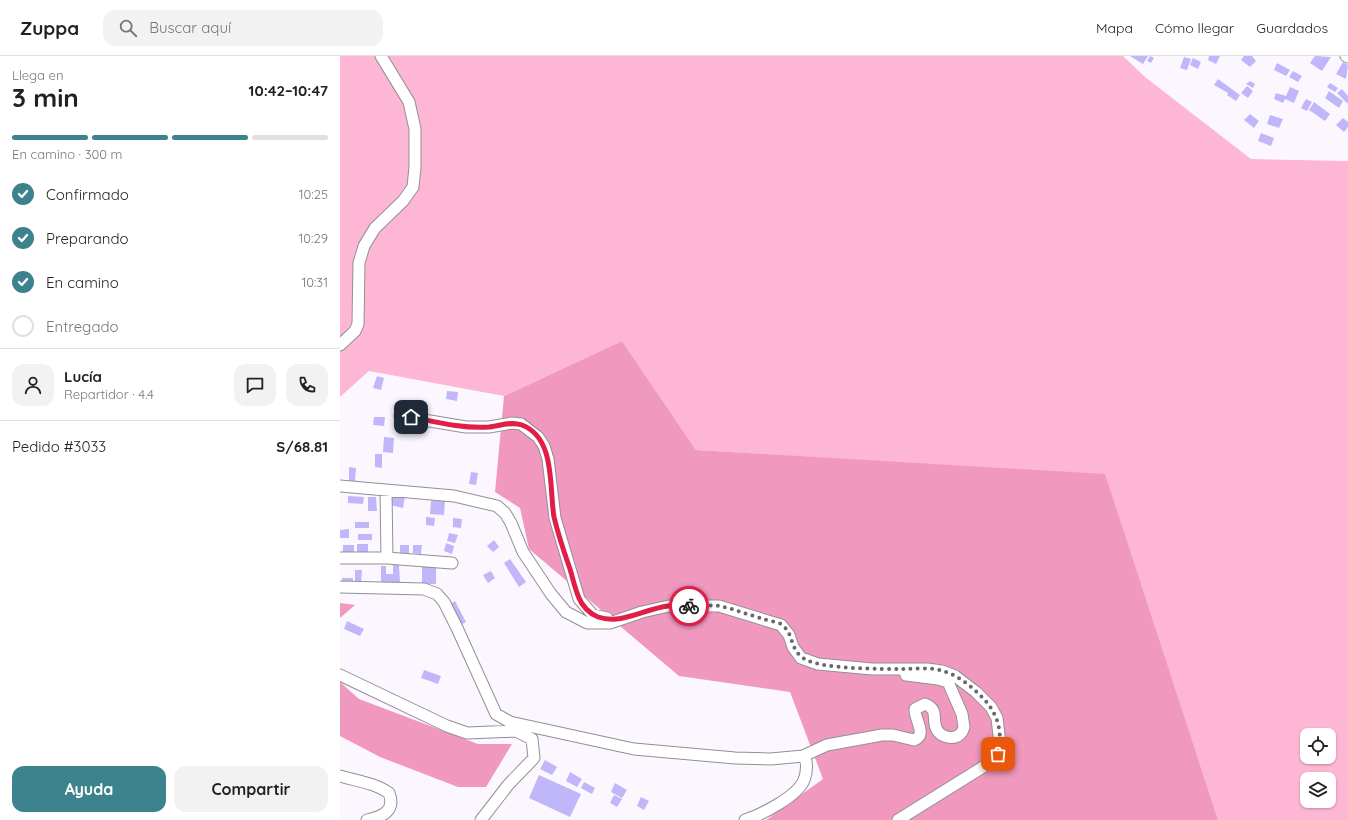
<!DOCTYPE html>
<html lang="es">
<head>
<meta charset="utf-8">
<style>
  body { margin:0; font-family:Quicksand,sans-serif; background:#f2f2f2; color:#222; height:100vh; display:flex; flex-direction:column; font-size:15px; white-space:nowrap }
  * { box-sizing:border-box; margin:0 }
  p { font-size:13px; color:#767676 }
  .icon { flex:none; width:22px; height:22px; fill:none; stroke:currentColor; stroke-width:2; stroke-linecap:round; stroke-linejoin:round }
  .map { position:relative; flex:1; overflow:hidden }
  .sheet { display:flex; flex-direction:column; background:#fff; width:340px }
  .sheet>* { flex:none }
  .fabs { position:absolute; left:960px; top:672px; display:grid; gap:8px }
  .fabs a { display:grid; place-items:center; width:36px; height:36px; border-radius:8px; background:#fff; box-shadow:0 1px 3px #0004; font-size:20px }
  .pin { position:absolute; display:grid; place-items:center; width:34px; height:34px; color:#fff; margin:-17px; border-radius:8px; box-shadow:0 2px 6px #0006 }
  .courier { position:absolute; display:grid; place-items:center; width:40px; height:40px; margin:-20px; border:3px solid #e11d48; border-radius:50%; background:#fff; color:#222; box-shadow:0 1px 5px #0007 }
  .head em { font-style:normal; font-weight:800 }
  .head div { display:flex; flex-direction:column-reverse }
  .head { display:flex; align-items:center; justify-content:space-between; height:68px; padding:0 12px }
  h1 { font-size:26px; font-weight:800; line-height:30px }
  .bar { display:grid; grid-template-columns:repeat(4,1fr); gap:6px 4px; align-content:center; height:48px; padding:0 12px }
  .bar i { height:5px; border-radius:3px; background:#e0e0e0 }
  .bar .active { background:#3c838d }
  .bar p { grid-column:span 4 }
  .line { display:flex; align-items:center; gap:10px; padding:0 12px; border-top:1px solid #e0e0e0 }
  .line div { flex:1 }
  .round { display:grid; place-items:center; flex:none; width:42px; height:42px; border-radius:12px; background:#f2f2f2 }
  ol { padding:0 12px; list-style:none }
  li { display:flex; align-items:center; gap:12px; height:44px }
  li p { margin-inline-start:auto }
  li .icon { padding:4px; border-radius:50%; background:#3c838d; color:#fff; stroke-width:4 }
  li:last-child { color:#767676 }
  li i { width:22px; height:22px; border:2px solid #e0e0e0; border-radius:50% }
  .action { display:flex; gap:8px; margin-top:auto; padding:8px 12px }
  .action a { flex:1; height:46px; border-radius:12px; background:#3c838d; color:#fff; font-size:16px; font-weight:800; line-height:46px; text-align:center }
  .action a+a { background:#f2f2f2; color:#222 }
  header { display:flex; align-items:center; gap:24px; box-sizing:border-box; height:56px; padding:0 20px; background:#fff; border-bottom:1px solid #e0e0e0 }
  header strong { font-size:19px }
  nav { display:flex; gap:22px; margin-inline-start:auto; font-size:14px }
  .search { width:280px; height:36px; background:#f2f2f2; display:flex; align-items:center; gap:10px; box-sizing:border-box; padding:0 14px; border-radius:12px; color:#767676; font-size:15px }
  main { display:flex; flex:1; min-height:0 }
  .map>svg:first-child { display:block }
</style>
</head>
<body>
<header>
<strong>Zuppa</strong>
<div class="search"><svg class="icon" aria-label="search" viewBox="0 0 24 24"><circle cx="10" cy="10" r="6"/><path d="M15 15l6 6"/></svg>Buscar aquí</div>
<nav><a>Mapa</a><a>Cómo llegar</a><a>Guardados</a></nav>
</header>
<main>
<section class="sheet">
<div class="head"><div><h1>3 min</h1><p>Llega en</p></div><em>10:42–10:47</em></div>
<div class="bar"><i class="active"></i><i class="active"></i><i class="active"></i><i></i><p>En camino · 300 m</p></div>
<ol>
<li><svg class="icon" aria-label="check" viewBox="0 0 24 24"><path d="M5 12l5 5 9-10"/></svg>Confirmado<p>10:25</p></li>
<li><svg class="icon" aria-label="check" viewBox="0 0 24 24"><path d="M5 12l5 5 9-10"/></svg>Preparando<p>10:29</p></li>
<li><svg class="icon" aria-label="check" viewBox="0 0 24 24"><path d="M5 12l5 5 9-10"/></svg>En camino<p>10:31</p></li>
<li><i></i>Entregado</li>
</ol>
<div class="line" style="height:72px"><a class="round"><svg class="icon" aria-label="person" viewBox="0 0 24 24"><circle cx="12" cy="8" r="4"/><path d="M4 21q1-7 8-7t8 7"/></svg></a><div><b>Lucía</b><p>Repartidor · 4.4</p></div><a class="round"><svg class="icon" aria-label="chat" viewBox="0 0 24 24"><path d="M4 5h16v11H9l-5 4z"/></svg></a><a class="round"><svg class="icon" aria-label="phone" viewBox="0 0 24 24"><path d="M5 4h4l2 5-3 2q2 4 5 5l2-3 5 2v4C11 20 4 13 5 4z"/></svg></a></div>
<div class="line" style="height:52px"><div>Pedido #3033</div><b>S/68.81</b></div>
<div class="action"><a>Ayuda</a><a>Compartir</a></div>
</section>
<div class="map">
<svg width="1008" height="764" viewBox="0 0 1008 764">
  <rect width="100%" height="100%" fill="#fcf7ff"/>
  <path fill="#fdb7d5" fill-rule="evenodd" d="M0,0H783L805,21L911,103L1008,105V764H878L764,419L356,394L282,285L164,340L29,315L0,341ZM967,679H989V701H967ZM967,723H989V745H967Z"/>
  <path fill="#f198bf" d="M282,285L356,394L765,418L878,764H426L483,723L450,636L339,620L189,493L180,452L155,436L164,340Z
    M0,547L15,549L0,562Z
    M0,626L19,643L138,688H172L146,731H118L40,701L0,680Z"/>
  <path fill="#c0b7fa" d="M790,0H808L803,8Z
    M810,0L814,2L811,7L807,5Z
    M869,0H880L876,8L868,4Z
    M904,0H912L916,5L910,11L901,4Z
    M975,0L991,1L982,15L970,7Z
    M844,1L851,3L847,14L840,12Z
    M853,2L861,6L858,13L850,9Z
    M1003,6L1008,9L1006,23L996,18Z
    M937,7L950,14L946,20L934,14Z
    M953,15L962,20L958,26L949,21Z
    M878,23L900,39L896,45L887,39L888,37L874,29Z
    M910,25L915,28L913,32L906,28Z
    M990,27L998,32L995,36L987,31Z
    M907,30L913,35L908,42L901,37Z
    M950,31L959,35L954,47L945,43L943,47L934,43L936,37L946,40Z
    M1002,33L1008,40V48L997,37Z
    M989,35L1003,45L999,52L985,42Z
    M966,43L972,46L967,55L961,52Z
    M974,46L990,58L985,65L969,54Z
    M910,58L919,65L914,72L904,64Z
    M930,59L943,63L939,72L927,68Z
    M1003,62L1008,66V71L1004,76L996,69Z
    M921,77L934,82L931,90L918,85Z
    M37,320L44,322L41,334L33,332Z
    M107,335L118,336L117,345L106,343Z
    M34,361H45L44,370L33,369Z
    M56,364L67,365L66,373L55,372Z
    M44,381L54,382L53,397L43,396Z
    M35,398H42V412L35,411Z
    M9,411L16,412L15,426L9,425Z
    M131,416L138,417L136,429L129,428Z
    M8,440L24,441L23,448L8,447Z
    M28,441H36L37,455H28Z
    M52,441H65L63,452L51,449Z
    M91,445H105L104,459L90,458Z
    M86,461L95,462L94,470L86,469Z
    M113,462L122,463L121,472L113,471Z
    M15,466H29V472H15Z
    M9,473V482H0V474Z
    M109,477L118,479L115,487L107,485Z
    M18,478H32V484H18Z
    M154,484L159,491L153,496L147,490Z
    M106,487L114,490L112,498L104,495Z
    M17,488H28V497H17Z
    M3,489H14V498H3Z
    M60,489H69V498L60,497Z
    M73,489H82L81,498L73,497Z
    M170,503L186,526L179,531L164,507Z
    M82,507H96V528H82Z
    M53,509H59L60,526L41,527V510H46V518H53Z
    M15,514H22L21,528H15Z
    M151,515L155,522L148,527L143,519Z
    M2,522H13V530L2,529Z
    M115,545L126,566L119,570L108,549Z
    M7,565L24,573L20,580L4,573Z
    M84,614L101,620L98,628L81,622Z
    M205,704L217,711L212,719L200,713Z
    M230,716L242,723L237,731L226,725Z
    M199,719L241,738L230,761L189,742Z
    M244,726L255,732L252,738L241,732Z
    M275,727L287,734L282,742L271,736Z
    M274,739L282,743L277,751L270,747Z
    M301,741L309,745L304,754L297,750Z"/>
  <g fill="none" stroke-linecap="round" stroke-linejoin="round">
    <defs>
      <path id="minor" d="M1006,0L1008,1
        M0,289L15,275L18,268L19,207L24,190L35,172L63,145L73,131L75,111V73L69,46L41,0
        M60,360L126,371H149L172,367L181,368L198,381L204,390L208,403L215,462L239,543L253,559L267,562
        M0,430L114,440L157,450L165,457L171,467L183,496L211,538L226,556L247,567H270L302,556L329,550H379L441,569L449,579L453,591L461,602L478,608L532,613H587L602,615L615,620L636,636L651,651L657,662L660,688L658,698L651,706L558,764
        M46,436L47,502
        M0,502H47L112,507
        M0,531L84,533L97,538L104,546L117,572L156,658L170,666L176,675L192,683L194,702L168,729L141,764
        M0,619L107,670L127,677L176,675
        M170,666L294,693L395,702L431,703L463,700L487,689L542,679H553L574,684C588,679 574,663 575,653L585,648C600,654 591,664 597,674C601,681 613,684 619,679C621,678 623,674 624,671L622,658L608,626L598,623L566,619
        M0,720C17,725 35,727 49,737C56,755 42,761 27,764
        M405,764C421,759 458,740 464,724C466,719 467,711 466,705L463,700"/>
    </defs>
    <use href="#minor" stroke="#938f96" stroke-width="13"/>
    <use href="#minor" stroke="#fff" stroke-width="11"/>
  </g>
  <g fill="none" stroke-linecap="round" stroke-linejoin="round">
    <path stroke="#6a676c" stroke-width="4" stroke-dasharray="0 7.2" d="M349,550C359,550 370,549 380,550C394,553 409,559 424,563C429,565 437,566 441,568C458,580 445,601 479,608C505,613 537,613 563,613C576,613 591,611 603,615C618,619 632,631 643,642C658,658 663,676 658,698"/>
    <path stroke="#e11d48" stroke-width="5" d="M71,361C96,366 123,373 149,371C159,370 171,365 182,369C216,382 209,432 214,461C218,478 224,496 230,513C233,523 235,533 239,542C242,550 250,558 258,561C282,569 304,553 328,550C335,549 342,550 349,550"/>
  </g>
</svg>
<div class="fabs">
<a><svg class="icon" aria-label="locate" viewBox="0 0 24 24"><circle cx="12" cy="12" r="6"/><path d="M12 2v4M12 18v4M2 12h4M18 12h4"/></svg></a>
<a><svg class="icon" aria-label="layers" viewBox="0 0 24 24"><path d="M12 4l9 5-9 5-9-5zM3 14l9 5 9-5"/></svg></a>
</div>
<div class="pin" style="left:658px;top:698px;background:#ea580c"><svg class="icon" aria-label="bag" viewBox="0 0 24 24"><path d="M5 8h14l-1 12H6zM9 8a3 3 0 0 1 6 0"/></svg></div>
<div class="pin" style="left:71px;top:361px;background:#1f2937"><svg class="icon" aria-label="home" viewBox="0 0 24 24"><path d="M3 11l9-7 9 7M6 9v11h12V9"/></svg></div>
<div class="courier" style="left:349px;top:550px"><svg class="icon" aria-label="bike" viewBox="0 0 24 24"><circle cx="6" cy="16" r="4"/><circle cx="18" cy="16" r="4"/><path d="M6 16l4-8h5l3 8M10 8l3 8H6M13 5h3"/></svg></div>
</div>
</main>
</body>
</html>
